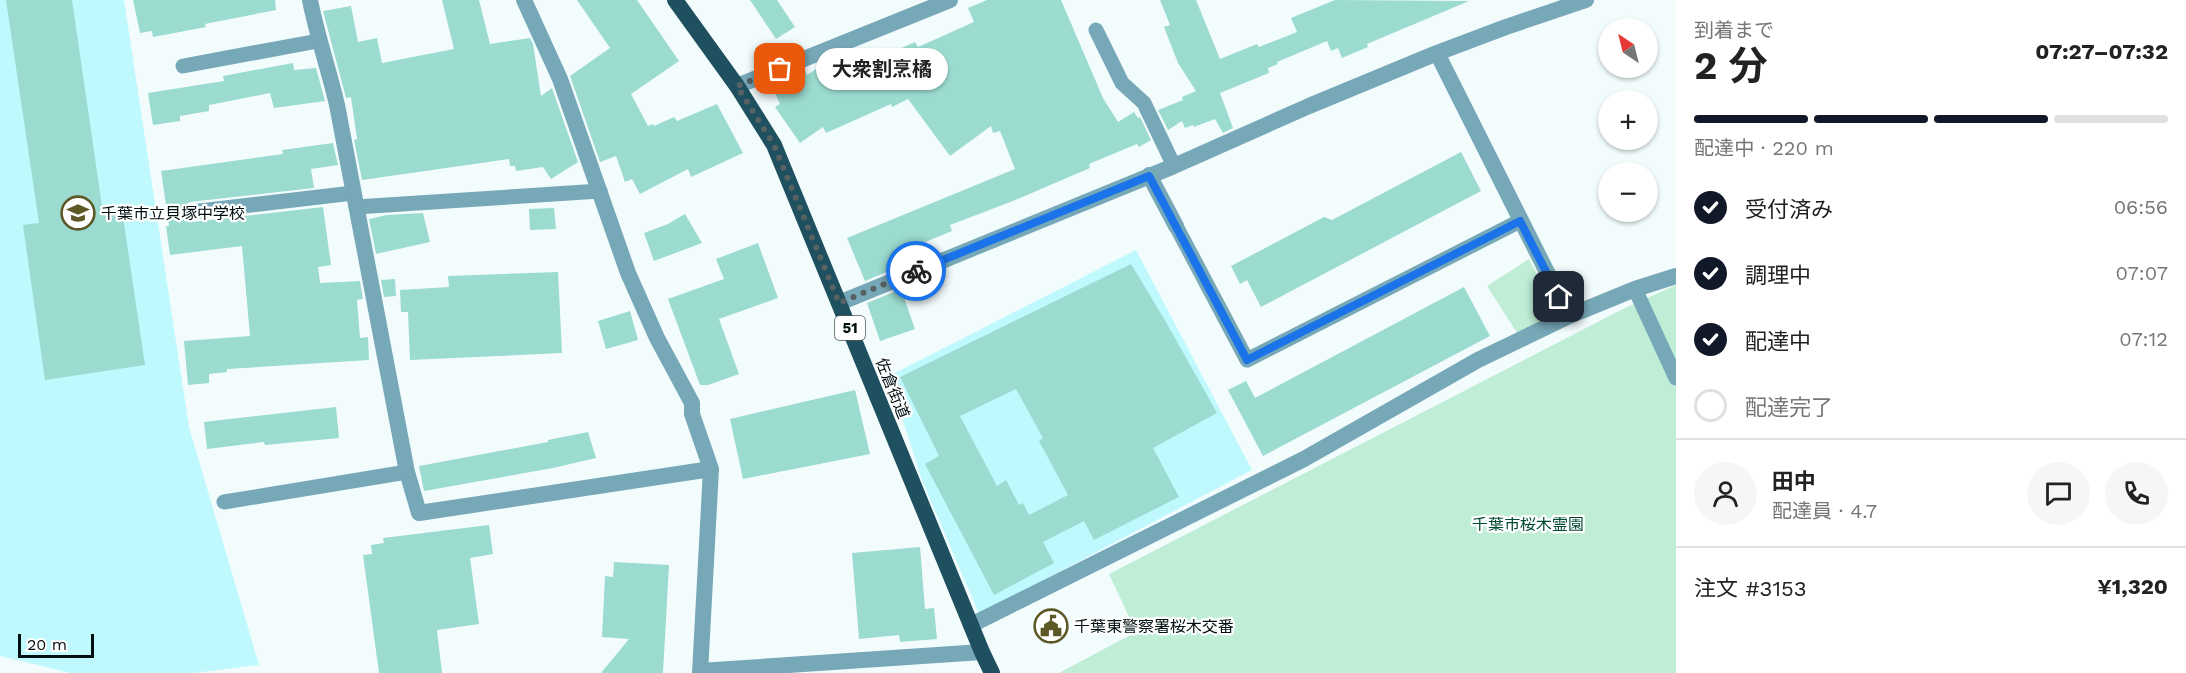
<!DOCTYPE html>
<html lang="ja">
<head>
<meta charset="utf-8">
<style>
  body { margin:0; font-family:"Work Sans","Noto Sans JP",sans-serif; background:#f6f6f6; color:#222; height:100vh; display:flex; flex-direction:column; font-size:22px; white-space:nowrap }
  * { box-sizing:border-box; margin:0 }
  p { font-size:20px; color:#767676 }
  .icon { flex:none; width:33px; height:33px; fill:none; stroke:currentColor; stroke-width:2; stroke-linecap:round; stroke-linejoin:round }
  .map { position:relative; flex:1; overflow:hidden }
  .side { display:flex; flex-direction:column; background:#fff; width:510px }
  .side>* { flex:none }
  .needle { width:39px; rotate:325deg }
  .buttons { position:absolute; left:1598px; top:18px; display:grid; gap:12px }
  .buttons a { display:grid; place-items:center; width:60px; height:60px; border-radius:50%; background:#fff; box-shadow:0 2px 4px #0004; font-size:30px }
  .scale { position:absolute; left:18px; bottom:15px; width:76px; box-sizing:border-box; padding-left:6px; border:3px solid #010f10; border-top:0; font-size:16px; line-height:21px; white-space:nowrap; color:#010f10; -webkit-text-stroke:4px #fff; paint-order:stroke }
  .pin { position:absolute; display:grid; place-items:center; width:51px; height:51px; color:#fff; margin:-26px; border-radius:12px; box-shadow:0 3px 9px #0006 }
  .courier { position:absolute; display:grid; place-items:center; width:60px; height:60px; margin:-30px; border:4px solid #1a73e8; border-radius:50%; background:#fff; color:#222; box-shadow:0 2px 8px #0007 }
  .bubble { position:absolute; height:42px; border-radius:21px; background:#fff; box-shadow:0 2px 4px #0004; font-size:20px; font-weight:700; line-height:42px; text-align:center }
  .summary em { font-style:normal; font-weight:700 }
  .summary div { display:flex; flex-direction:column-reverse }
  .summary { display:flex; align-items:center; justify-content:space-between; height:102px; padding:0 18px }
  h1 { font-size:39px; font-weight:700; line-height:45px }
  .bar { display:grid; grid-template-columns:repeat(4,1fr); gap:9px 6px; align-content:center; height:72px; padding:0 18px }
  .bar i { height:8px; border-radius:4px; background:#e0e0e0 }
  .bar .active { background:#111827 }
  .bar p { grid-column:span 4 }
  .line { display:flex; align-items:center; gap:15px; padding:0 18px; border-top:2px solid #e0e0e0 }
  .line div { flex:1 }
  .round { display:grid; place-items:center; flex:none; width:63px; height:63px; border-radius:32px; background:#f6f6f6 }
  ol { padding:0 18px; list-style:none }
  li { display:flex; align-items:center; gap:18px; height:66px }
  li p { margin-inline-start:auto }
  li .icon { padding:6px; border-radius:50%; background:#111827; color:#fff; stroke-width:4 }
  li:last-child { color:#767676 }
  li i { width:33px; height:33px; border:3px solid #e0e0e0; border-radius:50% }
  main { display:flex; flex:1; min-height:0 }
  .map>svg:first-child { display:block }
</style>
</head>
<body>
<main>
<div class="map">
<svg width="1676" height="673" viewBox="0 0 1676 673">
  <rect width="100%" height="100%" fill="#f3fcfd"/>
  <path fill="#bff9fe" d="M0,0H124L189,427L259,665L194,673H70L0,656Z
    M1136,250L1252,470L979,614L921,478L889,376Z"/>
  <path fill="#bfedd6" d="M1529,259L1552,303L1549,316L1519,336L1487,286Z
    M1676,285V673H1059L1136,632L1109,574L1623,309Z"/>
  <path fill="#9bdbd0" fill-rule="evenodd" d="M6,0H72L103,213L122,210L145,365L45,380L23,225L39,223Z
    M133,0H275L276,10L205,24L206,27L153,37L152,31L140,33Z
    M442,0H479L490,44L530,38L533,44L541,96L552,88L578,162L551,179L543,167L516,171L515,166H510L509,159L362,180L354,140L357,139L351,97L346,98L323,11L351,6L358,42L377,38L382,63L454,49Z
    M577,0H637L679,61L631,94L648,126L653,124L654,126L674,117L677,121L717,104L743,153L691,177L688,169L640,194L632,179L625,182L616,156L600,162L570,76L610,48Z
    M750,0H777L795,27L776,39Z
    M987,0H1061L1103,98L1118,122L1134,112L1138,118L1140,117L1151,140L1139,147L1137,144L1089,164L1090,168L1013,201L950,225L952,231L901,252L903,256L892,260L894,269L865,281L847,238L1015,169L1000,131L993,133L991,126L950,156L908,99L892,107L891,104L826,133L823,127L800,143L775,107L780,104L771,84L805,70L807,75L816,69L819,73L841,58L859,83L891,67L886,55L915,42L918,47L974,22L968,8Z
    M1160,0H1196L1220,59L1257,44L1259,47L1297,32L1291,18L1335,0L1469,1L1367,44L1368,47L1342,58L1338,48L1331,51L1327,41L1277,62L1278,64L1268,68L1269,73L1220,93L1233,128L1223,133L1215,119L1194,127L1193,125L1185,128L1182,121L1168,130L1158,110L1183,100L1182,97L1196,91L1178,63L1164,27L1170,25Z
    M293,63L294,70L316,68L325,101L274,108L270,93L209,105V111L180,116V121L153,125L148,93L224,81L223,76Z
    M333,143L338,165L311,169L314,188L190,202L182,208L181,214L187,221L192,222L323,207L331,265L318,267L320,283L360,281L363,299L357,300L360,338L368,337L369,360L227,369V372L209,374V383L188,385L184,341L250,336L242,246L170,255L166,226H169L161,171L283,154L282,150Z
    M1461,152L1481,191L1261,307L1247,280L1240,284L1231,266L1324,217L1332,220Z
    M554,208L556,229L530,230L529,209Z
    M423,213L430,242L376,254L369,219L387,215Z
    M685,214L702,243L654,261L644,233L668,224Z
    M758,243L778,298L719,319L739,374L708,385H700L668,299L724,279L716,259Z
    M1131,264L1166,322L1217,413L1153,448L1179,497L1094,540L1084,521L1043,542L1054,563L994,595L925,464L939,456L900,377ZM1016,389L1043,438L1039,441L1068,495L1029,515L1023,503L1019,505L1006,480L997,486L960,416Z
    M558,272L562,353L410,360L408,312H401L400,290L449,287L448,276Z
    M395,279L396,296L384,297L381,280Z
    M1464,287L1490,336L1263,456L1228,390L1246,381L1255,398Z
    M901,289L915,329L880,341L867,303Z
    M630,311L638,340L606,349L598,321Z
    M855,390L870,454L743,479L730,419Z
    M336,407L339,438L265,445L264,442L207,449L204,422Z
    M588,432L596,458L553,468L424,491L419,466L548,442V440Z
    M489,525L493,554L470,558L479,624L437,630L442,673H379L363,555L372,554L371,545L384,543L383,538Z
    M920,547L925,609L934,608L937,639L900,642L899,635L859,639L852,553Z
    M614,562L669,565L663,673H601L629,639L602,637L605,576L613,577Z
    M1055,608L1068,628L1050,640L1037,620Z"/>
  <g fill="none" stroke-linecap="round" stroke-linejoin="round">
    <path stroke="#77a8b8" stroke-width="15" d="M1096,30L1122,83L1144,103L1174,166
      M183,66L318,41
      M356,207L600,191
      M191,212L353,193
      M1176,226L1247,360L1520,221
      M1635,289L1676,378
      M224,502L407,472"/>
    <path stroke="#77a8b8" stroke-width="16" d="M310,0C317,36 329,70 337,105L407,472L419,513L711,469
      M524,0L560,79L628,273L657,338L692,403V414L711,469L700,673
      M1437,53L1569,316
      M737,86L950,0
      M1149,175L1176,226
      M839,303L1174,166L1309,106L1437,53L1506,27L1586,0
      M971,625L1304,459L1478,360L1569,316L1635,289L1676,276
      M700,671L982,652"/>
    <path stroke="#1f505f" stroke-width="16" d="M675,0L737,86L774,145L982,652L992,673"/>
  </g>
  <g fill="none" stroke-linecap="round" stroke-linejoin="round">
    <path stroke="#566263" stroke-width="6" stroke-dasharray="0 10.8" d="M780,69L737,86L774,145L839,303L916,271"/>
    <path stroke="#1a73e8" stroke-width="8" d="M916,271L1149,176L1247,360L1520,221L1559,297"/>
  </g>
  <defs>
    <symbol id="school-ring" viewBox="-11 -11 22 22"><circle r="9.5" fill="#fff" stroke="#5d5926" stroke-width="1.5"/><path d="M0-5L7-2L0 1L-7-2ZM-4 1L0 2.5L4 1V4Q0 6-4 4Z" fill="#5d5926"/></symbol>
    <symbol id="civic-ring" viewBox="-11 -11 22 22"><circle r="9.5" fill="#fff" stroke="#5d5926" stroke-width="1.5"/><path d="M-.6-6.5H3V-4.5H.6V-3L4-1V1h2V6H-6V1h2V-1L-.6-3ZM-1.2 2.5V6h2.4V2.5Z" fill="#5d5926"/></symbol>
  </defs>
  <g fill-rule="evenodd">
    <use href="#school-ring" x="59" y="194" width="38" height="38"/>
    <use href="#civic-ring" x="1032" y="607" width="38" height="38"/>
  </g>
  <g text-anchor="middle" stroke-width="4.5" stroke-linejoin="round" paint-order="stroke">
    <rect fill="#fff" stroke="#4d5758" stroke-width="1.5" x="835" y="316" width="30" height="24" rx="4.5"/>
    <g font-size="15" font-weight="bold" fill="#010f10">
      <text x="850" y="333">51</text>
    </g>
    <g font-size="16" fill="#010f10" stroke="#fff" text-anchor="start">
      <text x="101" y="219">千葉市立貝塚中学校</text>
      <text x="1074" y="632">千葉東警察署桜木交番</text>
    </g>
    <g font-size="16" fill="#010f10" stroke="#fff">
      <text transform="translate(893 388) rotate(68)" y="6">佐倉街道</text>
    </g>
    <g font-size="16" fill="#014a32" stroke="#fff">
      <text x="1528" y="530">千葉市桜木霊園</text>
    </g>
  </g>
</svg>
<div class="buttons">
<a><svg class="needle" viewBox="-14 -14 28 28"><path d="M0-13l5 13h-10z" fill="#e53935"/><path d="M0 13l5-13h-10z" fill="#767676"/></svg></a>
<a>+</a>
<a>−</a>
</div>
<div class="scale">20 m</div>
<div class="pin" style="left:780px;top:69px;background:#ea580c"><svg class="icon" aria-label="bag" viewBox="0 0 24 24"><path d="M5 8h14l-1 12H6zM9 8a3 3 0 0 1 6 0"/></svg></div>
<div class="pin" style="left:1559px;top:297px;background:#1f2937"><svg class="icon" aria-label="home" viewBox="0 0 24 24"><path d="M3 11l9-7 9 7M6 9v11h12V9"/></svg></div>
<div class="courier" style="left:916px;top:271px"><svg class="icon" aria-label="bike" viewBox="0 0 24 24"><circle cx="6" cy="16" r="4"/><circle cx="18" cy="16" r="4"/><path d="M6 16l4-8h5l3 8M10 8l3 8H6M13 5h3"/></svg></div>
<div class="bubble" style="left:816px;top:48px;width:132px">大衆割烹橘</div>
</div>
<section class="side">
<div class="summary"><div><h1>2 分</h1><p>到着まで</p></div><em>07:27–07:32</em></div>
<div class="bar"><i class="active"></i><i class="active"></i><i class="active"></i><i></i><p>配達中 · 220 m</p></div>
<ol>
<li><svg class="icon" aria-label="check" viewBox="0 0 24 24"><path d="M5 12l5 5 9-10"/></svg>受付済み<p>06:56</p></li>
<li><svg class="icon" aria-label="check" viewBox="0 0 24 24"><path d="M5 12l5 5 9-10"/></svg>調理中<p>07:07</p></li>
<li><svg class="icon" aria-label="check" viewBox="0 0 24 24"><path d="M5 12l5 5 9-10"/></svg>配達中<p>07:12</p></li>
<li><i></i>配達完了</li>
</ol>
<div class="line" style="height:108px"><a class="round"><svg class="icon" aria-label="person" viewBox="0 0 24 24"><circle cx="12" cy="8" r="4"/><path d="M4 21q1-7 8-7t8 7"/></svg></a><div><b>田中</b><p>配達員 · 4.7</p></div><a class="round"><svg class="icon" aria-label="chat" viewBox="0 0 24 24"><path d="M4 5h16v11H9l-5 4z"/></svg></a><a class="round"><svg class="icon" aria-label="phone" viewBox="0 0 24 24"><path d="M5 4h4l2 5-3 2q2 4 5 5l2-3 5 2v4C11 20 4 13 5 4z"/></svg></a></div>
<div class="line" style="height:78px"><div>注文 #3153</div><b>¥1,320</b></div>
</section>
</main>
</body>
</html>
